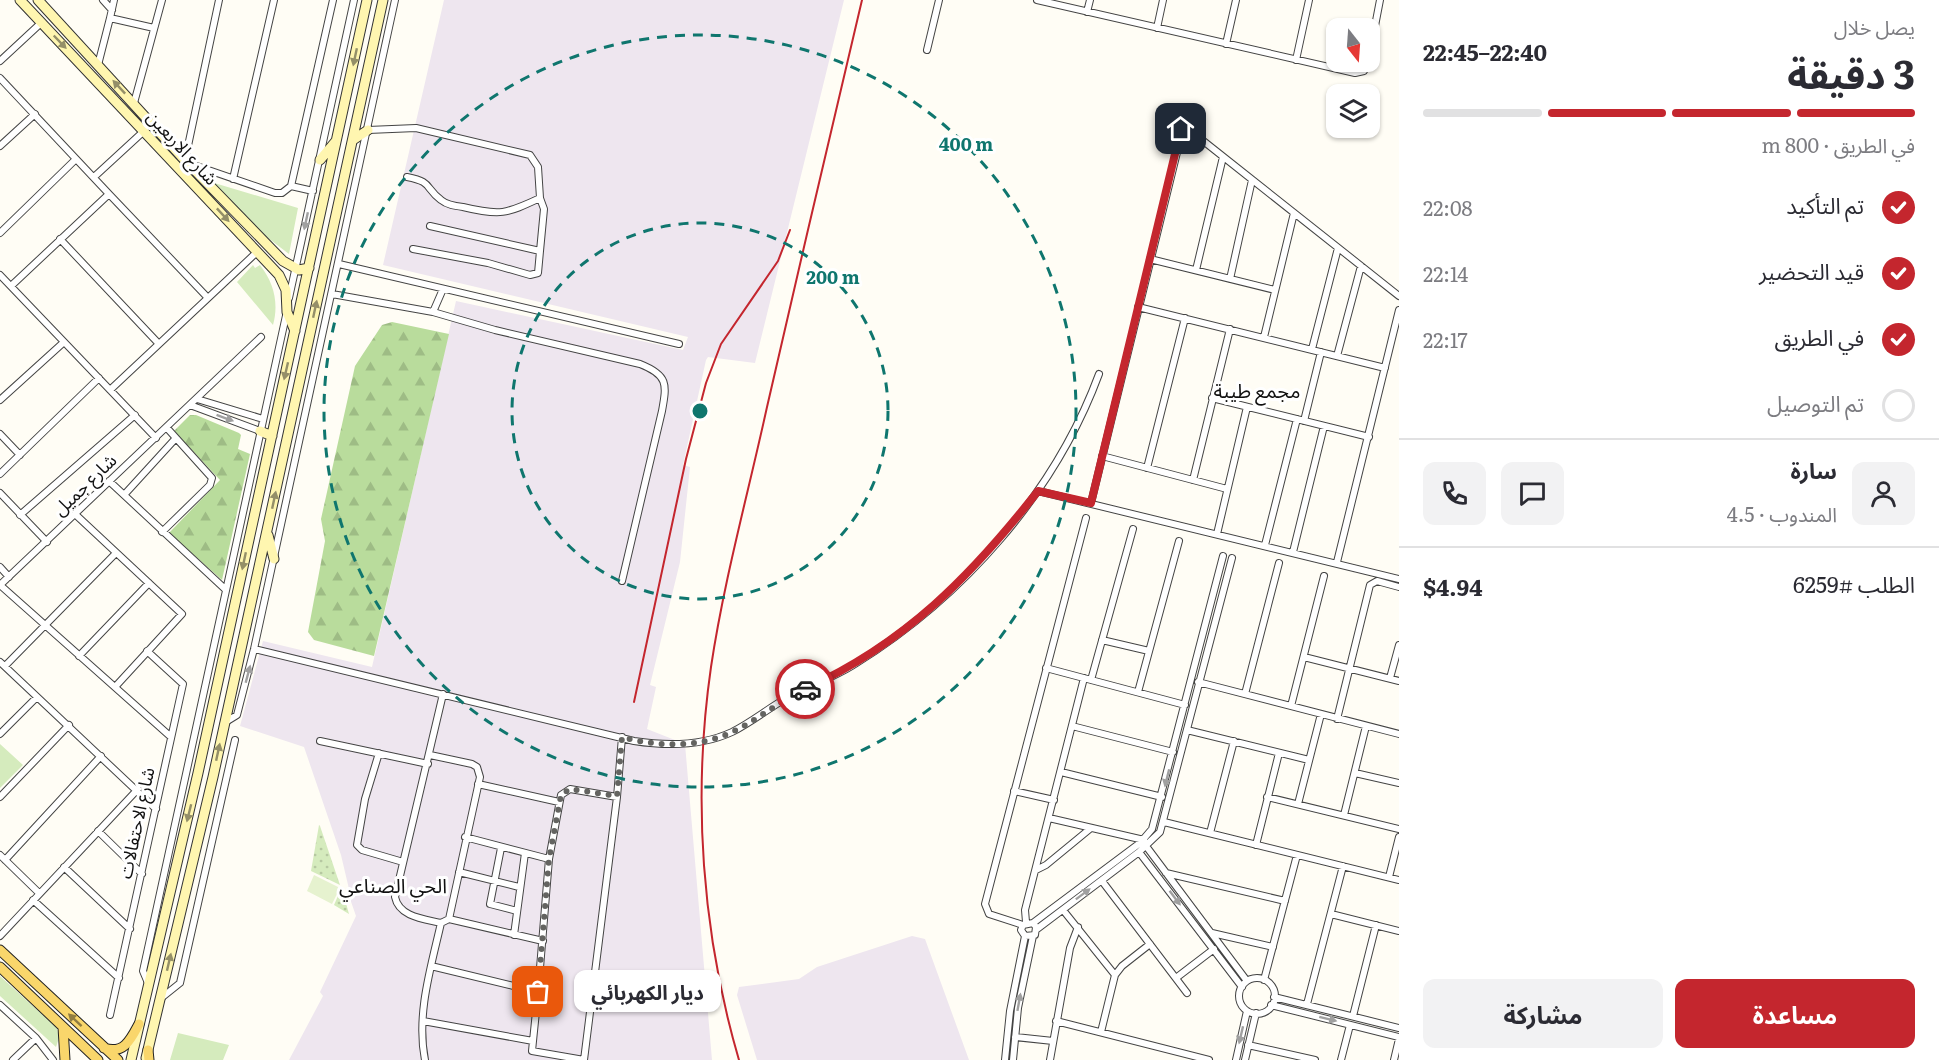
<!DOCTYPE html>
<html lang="ar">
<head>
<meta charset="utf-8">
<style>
  body { margin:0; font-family:Literata,"Noto Sans Arabic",serif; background:#f2f2f3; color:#2b2b33; direction:rtl; height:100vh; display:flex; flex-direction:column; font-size:22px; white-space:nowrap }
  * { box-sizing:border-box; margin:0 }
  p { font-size:20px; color:#7c7c81 }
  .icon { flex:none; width:33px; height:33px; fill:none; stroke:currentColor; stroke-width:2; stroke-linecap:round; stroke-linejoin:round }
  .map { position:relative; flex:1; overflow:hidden; direction:ltr }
  .sheet { display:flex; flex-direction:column; background:#fff; width:540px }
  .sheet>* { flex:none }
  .needle { width:39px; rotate:163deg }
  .tools { position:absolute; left:1326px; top:18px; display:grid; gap:12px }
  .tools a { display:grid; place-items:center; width:54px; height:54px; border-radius:12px; background:#fff; box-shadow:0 2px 4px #0004; font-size:30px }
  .pin { position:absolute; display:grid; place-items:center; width:51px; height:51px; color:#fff; margin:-26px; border-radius:12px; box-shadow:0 3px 9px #0006 }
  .courier { position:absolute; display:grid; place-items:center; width:60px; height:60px; margin:-30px; border:4px solid #c4262e; border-radius:50%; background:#fff; color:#222; box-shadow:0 2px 8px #0007 }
  .bubble { position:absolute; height:42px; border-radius:12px; background:#fff; box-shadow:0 2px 4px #0004; font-size:20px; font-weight:700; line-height:42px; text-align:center; direction:rtl }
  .headline em { font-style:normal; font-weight:700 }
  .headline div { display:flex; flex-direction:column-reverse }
  .headline { display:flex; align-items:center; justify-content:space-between; height:102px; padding:0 24px }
  h1 { font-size:39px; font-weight:700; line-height:45px }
  .bar { display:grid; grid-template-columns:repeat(4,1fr); gap:9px 6px; align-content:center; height:72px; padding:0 24px }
  .bar i { height:8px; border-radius:4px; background:#e1e1e2 }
  .bar .current { background:#c4262e }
  .bar p { grid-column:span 4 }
  .line { display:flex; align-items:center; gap:15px; padding:0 24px; border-top:2px solid #e1e1e2 }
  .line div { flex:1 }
  .round { display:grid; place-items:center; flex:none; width:63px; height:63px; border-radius:12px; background:#f2f2f3 }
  ol { padding:0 24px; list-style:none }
  li { display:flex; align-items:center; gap:18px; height:66px }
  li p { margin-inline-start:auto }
  li .icon { padding:6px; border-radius:50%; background:#c4262e; color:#fff; stroke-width:4 }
  li:last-child { color:#7c7c81 }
  li i { width:33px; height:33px; border:3px solid #e1e1e2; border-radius:50% }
  .primary-button { display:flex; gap:12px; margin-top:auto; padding:12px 24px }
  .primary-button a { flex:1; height:69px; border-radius:12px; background:#c4262e; color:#fff; font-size:24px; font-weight:700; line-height:69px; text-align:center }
  .primary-button a+a { background:#f2f2f3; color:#2b2b33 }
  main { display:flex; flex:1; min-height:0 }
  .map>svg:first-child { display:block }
</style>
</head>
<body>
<main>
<section class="sheet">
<div class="headline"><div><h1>3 دقيقة</h1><p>يصل خلال</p></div><em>22:40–22:45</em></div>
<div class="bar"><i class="current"></i><i class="current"></i><i class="current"></i><i></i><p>في الطريق · 800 m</p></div>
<ol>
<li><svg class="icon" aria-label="check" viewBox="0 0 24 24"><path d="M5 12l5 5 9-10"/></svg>تم التأكيد<p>22:08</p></li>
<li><svg class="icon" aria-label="check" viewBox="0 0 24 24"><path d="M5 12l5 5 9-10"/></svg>قيد التحضير<p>22:14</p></li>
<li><svg class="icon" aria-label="check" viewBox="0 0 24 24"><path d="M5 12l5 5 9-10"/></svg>في الطريق<p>22:17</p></li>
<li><i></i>تم التوصيل</li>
</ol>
<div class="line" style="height:108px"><a class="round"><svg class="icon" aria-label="person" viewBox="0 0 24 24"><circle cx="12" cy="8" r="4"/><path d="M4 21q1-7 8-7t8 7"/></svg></a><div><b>سارة</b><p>المندوب · 4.5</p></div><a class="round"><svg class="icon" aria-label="chat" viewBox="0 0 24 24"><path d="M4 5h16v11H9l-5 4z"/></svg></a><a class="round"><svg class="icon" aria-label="phone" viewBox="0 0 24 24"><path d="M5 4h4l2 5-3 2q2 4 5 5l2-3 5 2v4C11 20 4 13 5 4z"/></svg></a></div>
<div class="line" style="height:78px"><div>الطلب #6259</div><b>$4.94</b></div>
<div class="primary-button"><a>مساعدة</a><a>مشاركة</a></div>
</section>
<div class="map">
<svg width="1399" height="1060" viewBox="0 0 1399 1060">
  <defs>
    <pattern id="grass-dots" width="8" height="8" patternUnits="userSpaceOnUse" patternTransform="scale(1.5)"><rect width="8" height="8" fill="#d5ebbd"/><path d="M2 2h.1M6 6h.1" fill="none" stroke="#b6c8a1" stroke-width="1.8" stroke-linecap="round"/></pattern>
    <pattern id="forest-firs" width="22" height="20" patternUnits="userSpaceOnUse" patternTransform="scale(1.5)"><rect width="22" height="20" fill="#b9dc9c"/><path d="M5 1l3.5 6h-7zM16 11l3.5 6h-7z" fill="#9ebc85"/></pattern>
  </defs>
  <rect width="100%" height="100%" fill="#fffdf5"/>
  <path fill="#eee6ef" d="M444,0H844L755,363L708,357L706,360L683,465L690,467L680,562L650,685L656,687L647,729L685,744L712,1060H289L323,996L320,992L356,916L348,893L349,889L341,855L304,747L240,726L263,641L372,667L456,301L683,350L688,337L383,265Z
    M912,936L925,939L969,1060H757L737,995L739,987L799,979L817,967Z"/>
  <path fill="url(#grass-dots)" d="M319,825L320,826L340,885L311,871Z
    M341,889H342L349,914L334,905Z"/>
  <path fill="url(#forest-firs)" d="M392,322L449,334L374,656L314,640L308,632L325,541L321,519L355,366L382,325Z
    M190,415H196L239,433L241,435L238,449L250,454L222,580L169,533L220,480L174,431Z"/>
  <path fill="#d5ebbd" d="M211,182L298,208L289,254L264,235Z
    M253,265L255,268L260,265C274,283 279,303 273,325L237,282Z
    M0,744L23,765L0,788Z
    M0,976L57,1028L59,1038L56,1047L0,996Z
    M178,1033L229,1045L223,1060H170Z"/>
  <path fill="#e6f2cf" d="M314,875L340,888L332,904L307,891Z"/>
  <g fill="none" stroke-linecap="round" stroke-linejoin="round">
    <defs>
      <path id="minor" d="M103,0L112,10
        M114,0L110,18L154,28
        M1037,0L1355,73L1364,71L1367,62
        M1087,12L1090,0
        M1157,28L1163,0
        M1226,44L1236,0
        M927,50L939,0
        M1370,52L1380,0
        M1296,60L1309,0
        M0,61L41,23
        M98,65L110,18
        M0,78L109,194
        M134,103L162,0
        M368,130L416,128L530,155L538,167L540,198C506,214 500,216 463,207C455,206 447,205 441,200C424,187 433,182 407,177
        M0,146L35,114
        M185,160L219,0
        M188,163L275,193H282L291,186L333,0
        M94,177L144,131
        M233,179L274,0
        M291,186L313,191
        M430,226L540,251L544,209L540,198
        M0,233L76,159
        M60,239L159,344
        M413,249L488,263L530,275L538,273L540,251
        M1150,259L1275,290
        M339,264L679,344
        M1196,270L1223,157
        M0,275L156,438
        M1230,279L1252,180
        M11,286L109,194L208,298
        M443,289L433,312L495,330L640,364C668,375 667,384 662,411L622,581
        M332,294L433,312
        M289,298L354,0
        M1138,307L1385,368
        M1264,337L1294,213
        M1312,349L1338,248
        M1337,356L1361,266
        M110,390L257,252
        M1212,398L1369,437
        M197,399L263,419
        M0,400L64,342
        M190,405L260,431
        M1304,421L1321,352
        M0,434L20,455
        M1102,456L1227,489
        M1147,468L1185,318
        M0,474L99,378
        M1193,480L1230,329
        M109,481L225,589
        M1038,491L1399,579
        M0,493L47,542
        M124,495L176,438
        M1091,503L1183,128H1187L1399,296
        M20,515L135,415
        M76,515L182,614L115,687
        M162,532L210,485L212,478L167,428
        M1217,534L1247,407
        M1265,545L1297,419
        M1293,552L1324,426
        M1337,562L1399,310
        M0,567L9,577
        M0,585L261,337
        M0,585L171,737
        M1102,640L1149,651
        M254,649L634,741C666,746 702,746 732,732C752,722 770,707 790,696C812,685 835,677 855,664C963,597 1055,493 1099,374
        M79,656L149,583
        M1304,657L1399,681
        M0,662L156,809
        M5,666L116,553
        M1046,668L1185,705
        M1390,678L1399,645
        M1091,680L1133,529
        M1198,682L1399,734
        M1138,692L1179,541
        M1245,694L1279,563
        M1291,706L1324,576
        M1337,719L1370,585L1377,581L1399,587
        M224,723L237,715L254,649L395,0
        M1072,726L1173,752
        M1187,730L1309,760
        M0,734L37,697
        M320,741L428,764
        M379,753L365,799L357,845L362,850L403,862
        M1061,772L1162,797
        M1355,773L1399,783
        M478,784L559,802
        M1014,791L1054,800
        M0,797L69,725
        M1267,797L1399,829
        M1298,804L1321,714
        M1344,815L1366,726
        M1049,818L1144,840
        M1164,822L1399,880
        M98,831L142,874
        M1210,833L1234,741
        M465,837L549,859
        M1256,845L1279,753
        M1146,846L1247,981
        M501,848L490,904L517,911
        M1139,852L1242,987
        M0,855L39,893
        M5,860L101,756
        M64,867L130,929
        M1036,870L1046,865L1091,828
        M459,872L519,887
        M1166,873L1285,901
        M1389,877L1399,837
        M1102,881L1187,993
        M33,900L119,978
        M1063,910L1115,975
        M1331,914L1399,931
        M449,919L543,941
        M1026,922L1025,910L1084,678
        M441,923C424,919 399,917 395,897L443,694
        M1033,923L1036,927L1035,935L1025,936L1021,930L1023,925L1033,923L1140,843L1152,829L1223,556
        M1023,925L989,914L985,904L1086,518
        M1037,929L1139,852L1160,832L1232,558
        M1212,933L1273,947
        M514,935L525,853
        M0,936L138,789
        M431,966L538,992L549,859L561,795L570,789L617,797
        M1176,978L1214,949
        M1239 996a18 18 0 1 1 36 0a18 18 0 1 1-36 0Z
        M1264,980L1297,855
        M148,983L143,971L287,311
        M1274,997L1399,1028
        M160,999L180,983L235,740
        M1307,1004L1343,866
        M0,1005L36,1038L53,1060
        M1271,1005L1399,1037
        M110,1015L183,684L147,651
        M1353,1016L1376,925
        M423,1021L533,1041L532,1051L584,1060L617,797L622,737
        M1056,1021L1209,1060
        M1101,1032L1115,975L1122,966L1150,944
        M1015,1037L1053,1041
        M533,1041L538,992
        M1248,1045L1315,1060
        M13,1060L36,1038
        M425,1060C416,1015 431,967 441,923L449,919L480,777L477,767L472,764L430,755
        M1005,1060L1010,1011L1025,936
        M1013,1060L1018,1008L1033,936
        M1050,1060L1070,948L1078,927
        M1236,1060L1247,1011
        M1245,1060L1256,1013
        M1341,1060L1350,1025
        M1394,1060L1399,1039"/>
      <path id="secondary" d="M20,0L279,275L286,290L287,312L295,331
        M38,0L181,156L283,261L299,270L309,268
        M353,140L368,130
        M320,160L336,141
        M260,431L272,436
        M268,535L274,559
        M146,1058L213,777L383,0
        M131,1060L198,773L367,0"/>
      <path id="primary" d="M0,950L118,1060
        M0,967L98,1060
        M63,1027L65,1060
        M104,1048C124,1055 131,1039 139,1024
        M148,1050L149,1060"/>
    </defs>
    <use href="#minor" stroke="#444" stroke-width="8"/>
    <use href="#secondary" stroke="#333" stroke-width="11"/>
    <use href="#primary" stroke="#222" stroke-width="11"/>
    <use href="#minor" stroke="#fff" stroke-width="6"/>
    <use href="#secondary" stroke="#fff6b0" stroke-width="9"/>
    <use href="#primary" stroke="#f9d66b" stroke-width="9"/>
    <path stroke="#c4262e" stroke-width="2" d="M634,702L686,459L706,383L721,344L778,261L790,230
      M739,1060C702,934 692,798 711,667C724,580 748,494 767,407C798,271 830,136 862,0"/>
  </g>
  <defs><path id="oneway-solid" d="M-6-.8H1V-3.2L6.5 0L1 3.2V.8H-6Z" transform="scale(1.5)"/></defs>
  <g fill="#948f68">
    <use href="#oneway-solid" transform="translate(60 42) rotate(46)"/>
    <use href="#oneway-solid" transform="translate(355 57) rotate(102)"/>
    <use href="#oneway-solid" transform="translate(119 87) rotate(-133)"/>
    <use href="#oneway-solid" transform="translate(223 215) rotate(47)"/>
    <use href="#oneway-solid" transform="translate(315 309) rotate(-78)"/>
    <use href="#oneway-solid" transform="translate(286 371) rotate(103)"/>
    <use href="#oneway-solid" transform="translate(274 500) rotate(-78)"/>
    <use href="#oneway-solid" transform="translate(244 561) rotate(102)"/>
    <use href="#oneway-solid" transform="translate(218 752) rotate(-78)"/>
    <use href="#oneway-solid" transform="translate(189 813) rotate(104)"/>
    <use href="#oneway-solid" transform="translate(169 962) rotate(-77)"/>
  </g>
  <g fill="#a0a0a0">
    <use href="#oneway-solid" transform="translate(306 221) rotate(102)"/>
    <use href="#oneway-solid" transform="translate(225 418) rotate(20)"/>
    <use href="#oneway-solid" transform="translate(248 674) rotate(-75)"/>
    <use href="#oneway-solid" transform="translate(1167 778) rotate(104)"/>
    <use href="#oneway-solid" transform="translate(1083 894) rotate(-37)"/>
    <use href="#oneway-solid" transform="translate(1175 898) rotate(53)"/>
    <use href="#oneway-solid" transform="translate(1019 1002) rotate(-80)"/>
    <use href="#oneway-solid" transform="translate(1328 1019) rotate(14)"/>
    <use href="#oneway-solid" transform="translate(1241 1035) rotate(103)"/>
  </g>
  <use fill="#917d42" href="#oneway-solid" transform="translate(75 1020) rotate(-137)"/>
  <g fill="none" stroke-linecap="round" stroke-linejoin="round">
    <path stroke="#646461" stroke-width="6" stroke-dasharray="0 10.8" d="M538,992L549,859L561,795L570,789L617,796L622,737C658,747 698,748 732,732C758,720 779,701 805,689"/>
    <path stroke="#c4262e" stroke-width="8" d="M805,689C906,643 971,576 1038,491L1091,503L1181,129"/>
  </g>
  <g fill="none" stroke="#0f766e" stroke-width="3" stroke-dasharray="10 8">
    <circle cx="700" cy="411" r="188"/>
    <circle cx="700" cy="411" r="376"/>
  </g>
  <g text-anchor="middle" stroke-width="6" stroke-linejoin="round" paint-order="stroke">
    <g font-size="18" fill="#111" stroke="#fff">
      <text transform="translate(182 148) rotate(47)" y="6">شارع الاربعين</text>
      <text transform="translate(85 485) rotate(-44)" y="6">شارع جميل</text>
      <text transform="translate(137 823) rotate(-78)" y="6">شارع الاحتفالات</text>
    </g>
    <g font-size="20" fill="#111" stroke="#fff">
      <text x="1257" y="398">مجمع طيبة</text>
      <text x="393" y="893">الحي الصناعي</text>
    </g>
  </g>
  <circle cx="700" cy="411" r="9" fill="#0f766e" stroke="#fff" stroke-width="3"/>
  <g font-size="18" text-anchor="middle" font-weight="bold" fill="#0f766e" stroke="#fff" stroke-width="6" stroke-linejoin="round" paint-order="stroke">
    <text x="966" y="151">400 m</text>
    <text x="833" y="284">200 m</text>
  </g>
</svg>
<div class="tools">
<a><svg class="needle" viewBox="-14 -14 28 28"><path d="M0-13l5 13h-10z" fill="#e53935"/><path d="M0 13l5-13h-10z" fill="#7c7c81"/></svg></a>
<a><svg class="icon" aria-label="layers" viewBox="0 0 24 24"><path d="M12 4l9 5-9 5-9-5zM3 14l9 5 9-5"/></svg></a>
</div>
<div class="pin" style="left:538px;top:992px;background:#ea580c"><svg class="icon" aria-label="bag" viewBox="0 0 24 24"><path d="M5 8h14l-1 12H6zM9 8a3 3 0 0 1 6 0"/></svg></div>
<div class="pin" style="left:1181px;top:129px;background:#1f2937"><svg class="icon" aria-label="home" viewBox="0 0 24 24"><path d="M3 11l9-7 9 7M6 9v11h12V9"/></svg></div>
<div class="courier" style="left:805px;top:689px"><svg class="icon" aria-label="car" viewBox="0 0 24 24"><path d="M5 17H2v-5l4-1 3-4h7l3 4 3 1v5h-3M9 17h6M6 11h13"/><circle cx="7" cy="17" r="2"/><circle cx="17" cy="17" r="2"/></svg></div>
<div class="bubble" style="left:574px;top:970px;width:147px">ديار الكهربائي</div>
</div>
</main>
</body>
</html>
